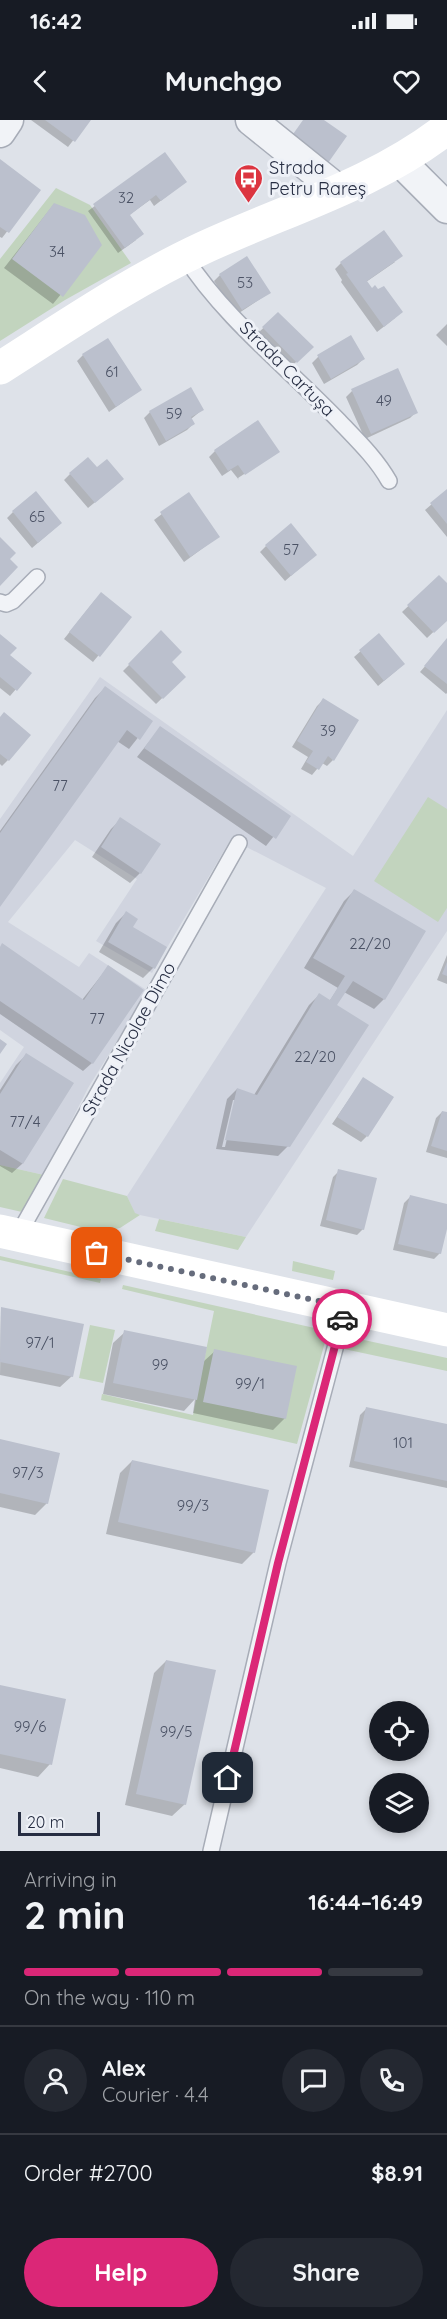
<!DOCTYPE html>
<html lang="en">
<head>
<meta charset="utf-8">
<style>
  body { margin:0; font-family:Quicksand,sans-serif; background:#242831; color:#f1f3f6; height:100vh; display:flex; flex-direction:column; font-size:22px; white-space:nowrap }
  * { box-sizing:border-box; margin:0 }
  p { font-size:20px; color:#9ea1a6 }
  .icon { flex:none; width:33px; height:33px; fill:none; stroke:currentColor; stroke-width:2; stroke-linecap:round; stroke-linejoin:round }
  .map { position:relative; height:1731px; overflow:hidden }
  .details { display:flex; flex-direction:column; background:#171b24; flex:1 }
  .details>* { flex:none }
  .controls { position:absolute; left:369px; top:1581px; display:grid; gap:12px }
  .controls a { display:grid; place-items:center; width:60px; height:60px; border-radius:50%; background:#171b24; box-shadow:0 3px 9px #0003; font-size:30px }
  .scale { position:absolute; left:18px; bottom:15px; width:82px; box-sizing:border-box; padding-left:6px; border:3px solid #262d42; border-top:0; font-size:16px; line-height:21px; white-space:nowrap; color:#262d42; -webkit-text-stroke:4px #eef1f7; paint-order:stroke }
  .pin { position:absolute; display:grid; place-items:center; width:51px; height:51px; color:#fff; margin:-26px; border-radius:12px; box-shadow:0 3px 9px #0006 }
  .courier { position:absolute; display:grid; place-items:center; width:60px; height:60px; margin:-30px; border:4px solid #db2777; border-radius:50%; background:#fff; color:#222; box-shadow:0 2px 8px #0007 }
  .head em { font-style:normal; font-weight:700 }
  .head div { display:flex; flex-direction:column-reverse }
  .head { display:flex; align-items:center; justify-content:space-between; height:102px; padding:0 24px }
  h1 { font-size:39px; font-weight:700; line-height:45px }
  .bar { display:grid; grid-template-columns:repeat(4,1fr); gap:9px 6px; align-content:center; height:72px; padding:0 24px }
  .bar i { height:8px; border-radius:4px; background:#363941 }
  .bar .on { background:#db2777 }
  .bar p { grid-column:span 4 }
  .line { display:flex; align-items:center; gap:15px; padding:0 24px; border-top:2px solid #363941 }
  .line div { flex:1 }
  .round { display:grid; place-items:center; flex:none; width:63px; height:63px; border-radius:32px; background:#242831 }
  .primary-button { display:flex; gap:12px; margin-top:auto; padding:12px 24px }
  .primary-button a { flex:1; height:69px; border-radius:36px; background:#db2777; color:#fff; font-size:24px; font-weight:700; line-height:69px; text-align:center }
  .primary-button a+a { background:#242831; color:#f1f3f6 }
  .status { display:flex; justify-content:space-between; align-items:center; height:42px; padding:0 30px; background:#171b24; direction:ltr }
  .status svg { height:16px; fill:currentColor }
  header { display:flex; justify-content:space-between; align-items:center; height:78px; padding:0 24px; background:#171b24; font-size:27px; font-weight:700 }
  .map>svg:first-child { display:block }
</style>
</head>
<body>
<div class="status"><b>16:42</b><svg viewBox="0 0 49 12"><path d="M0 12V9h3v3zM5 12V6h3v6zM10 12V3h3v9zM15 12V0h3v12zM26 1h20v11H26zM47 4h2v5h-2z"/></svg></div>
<header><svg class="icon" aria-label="back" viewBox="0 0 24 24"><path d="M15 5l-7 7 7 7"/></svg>Munchgo<svg class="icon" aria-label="heart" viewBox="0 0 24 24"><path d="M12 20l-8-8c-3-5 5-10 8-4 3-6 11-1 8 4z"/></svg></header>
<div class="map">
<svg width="447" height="1731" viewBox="0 0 447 1731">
  <rect width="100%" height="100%" fill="#dee2e9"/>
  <path fill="#d0d4df" d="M100,557L353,736L447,590V811L246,1117L135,1094L127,1076L326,768L231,719L152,853L96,821L137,759L75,720L8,802L79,847L89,833L148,871L88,968L44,1055L0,1045V963L24,927L0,910V699Z"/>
  <path fill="#c2d4be" d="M56,68L90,85L131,143L65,180L0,221V139Z
    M428,677L447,689V788L438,802L374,761Z
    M0,1045L44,1055L22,1092L0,1087Z
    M63,1059L127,1076L135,1093L140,1095L120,1108L101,1112L44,1098Z
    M159,1099L246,1117L238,1130L155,1111Z
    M0,1136L101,1159L100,1163L0,1140Z
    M293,1141L335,1151L333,1160L292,1151Z
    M123,1165L328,1211L297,1324L101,1280L102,1274L193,1295L214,1191L122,1169Z
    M90,1205L115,1210L103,1263L79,1258Z
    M350,1217L447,1238V1251L344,1229Z"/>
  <path fill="#0003" fill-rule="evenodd" d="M31,0H89L68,27Z
    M165,34L185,62L154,86L150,80L129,95L136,120L118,133L88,91Z
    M0,42L39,70L2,118L0,117Z
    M54,84L101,125L53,184L4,148Z
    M395,142L366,162L395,198L377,212L341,162L342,160L335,149L341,143Z
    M220,155L269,173L236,195L214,161Z
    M278,194L311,227L290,248L257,214Z
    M447,204V226L436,215Z
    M351,218L363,239L357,245L324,264L312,243L318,237Z
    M83,235L140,270L109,292L77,241Z
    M352,271L416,292L410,298L365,319L346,277Z
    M202,290L191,299L193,304L187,310L159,326L144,298L150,292Z
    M215,331L278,332L238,358L239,360L231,350L222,356L209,337Z
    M70,354L116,365L88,388L64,360Z
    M447,371V417L425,390Z
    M188,374L218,417L184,442L154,400Z
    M13,392L54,409L32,428L7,398Z
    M266,426L309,440L285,461L260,432Z
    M439,457L447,466V499L427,518L402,492Z
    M95,480L130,497L93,542L64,519Z
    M161,513L169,542L184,557L156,584L123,551Z
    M379,515L397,550L378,566L354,537Z
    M0,516L8,536L29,554L10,576L0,568Z
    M447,521V573L446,574L420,552Z
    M105,568L151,601L129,629L117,621L0,785V711L95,578Z
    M323,580L333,640L327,646L322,643L312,655L301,649L308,637L292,627L317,586Z
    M0,598L8,640L2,646L0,644Z
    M160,608L289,697L266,726L137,637Z
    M121,699L140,753L130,763L92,737L111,709Z
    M354,771L384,879L374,889L344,872L336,884L288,1026L278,1036L216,1029L227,979L237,969L254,975L309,885L319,875L329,882L338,868L304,848L344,781ZM233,980H236L225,1027H222Z
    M126,793L131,808L165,828L153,848L143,858L99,832L116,803Z
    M0,828L82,880L108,847L92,943L83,951L0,894Z
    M447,835V864L437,860Z
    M26,935L72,964L22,1044L12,1053L0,1046V970L16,945Z
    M363,959L367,1016L361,1022L332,1004Z
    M442,992L447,994V1038L426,1032L436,998Z
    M339,1051L363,1109L357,1115L320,1106L333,1057Z
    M410,1077L447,1085V1103L440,1133L434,1139L393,1130L404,1083Z
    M1,1188L72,1256L60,1267L0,1255Z
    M125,1212L203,1242L215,1231L285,1298L273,1310L193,1293L195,1279L184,1291L103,1274L113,1223Z
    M366,1289L447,1306V1368L349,1347L360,1295Z
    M0,1321L47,1383L35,1395L0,1387Z
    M132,1341L254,1432L242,1444L106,1414L120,1353Z
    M166,1541L185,1684L172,1696L125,1685L154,1553Z
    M0,1567L50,1644L38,1657L0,1648Z"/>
  <path fill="#bbc0cd" d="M45,0H91L75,22Z
    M303,0H324L347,16L328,43L291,17Z
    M165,32L187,62L161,81L156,75L130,95L144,114L125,128L93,84Z
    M0,39L41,70L9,113L0,107Z
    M54,83L85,95L102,125L63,177L12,139Z
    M384,110L403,136L367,161L372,168L375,165L378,169L384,166L403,192L384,207L346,154L348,153L340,142Z
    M247,136L271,173L242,190L219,154Z
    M278,192L314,227L297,243L262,207Z
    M351,215L365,239L331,259L317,235Z
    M108,218L142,270L116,287L82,234Z
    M398,248L418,293L371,314L351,269Z
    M191,267L204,290L191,297L195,304L166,321L149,291Z
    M258,300L280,332L245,355L238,345L228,351L214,330Z
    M88,337L97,347L107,339L124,359L95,383L69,353Z
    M447,369V404L430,383Z
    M36,371L62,403L38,423L12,391Z
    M189,372L220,417L190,437L160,392Z
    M291,403L317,435L291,456L265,425Z
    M0,417L16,433L10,439L18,447L0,466Z
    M439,455L447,463V501L434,513L407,485Z
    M101,472L132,497L100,537L69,512Z
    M161,510L182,532L172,542L186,557L163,579L128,544Z
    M379,513L405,544L384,561L359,530Z
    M0,514L17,528L10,535L32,553L17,571L0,557Z
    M447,518V564L424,546Z
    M105,566L153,601L140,620L127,610L0,787V713Z
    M323,578L359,600L334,641L328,636L319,650L306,642L313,631L297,621Z
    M4,592L31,615L9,641L0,634V597Z
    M160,606L291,696L276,719L144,628Z
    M120,697L161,724L141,754L101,727Z
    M354,769L426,811L385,880L353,861L337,885L369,905L290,1027L225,1020L237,968L257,975L319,873L330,880L345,856L313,838Z
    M126,791L138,799L133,807L167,827L155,849L108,822Z
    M2,823L84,880L108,845L144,870L93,944L0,881V827Z
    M447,842V856L442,854Z
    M0,919L7,924L0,934Z
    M26,933L74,963L23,1044L0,1030V974Z
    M363,957L394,977L368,1017L337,997Z
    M442,991L447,992V1031L431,1026Z
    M338,1049L377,1058L364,1110L326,1100Z
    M410,1075L447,1084V1109L441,1134L398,1124Z
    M1,1187L84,1204L73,1257L0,1242Z
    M124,1210L207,1227L197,1280L113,1263Z
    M214,1229L297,1246L286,1299L203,1282Z
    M366,1287L447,1304V1361L354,1341Z
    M0,1319L60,1333L48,1384L0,1373Z
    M132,1340L269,1370L255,1433L118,1402Z
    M166,1540L216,1550L186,1685L136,1674Z
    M0,1565L66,1579L52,1645L0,1634Z"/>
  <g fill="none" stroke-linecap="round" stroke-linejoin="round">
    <defs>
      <path id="lane" d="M185,137C223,197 289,249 339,301C357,320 376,338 389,361
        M0,482L6,484L13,481L37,457
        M18,1115L239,723
        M211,1731L278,1443L346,1187"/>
      <path id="street" d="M251,0L338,70
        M0,12L8,0
        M400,41L447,88"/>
    </defs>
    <use href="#lane" stroke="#a7acb7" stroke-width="18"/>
    <use href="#street" stroke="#a7acb7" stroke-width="33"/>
    <use href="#lane" stroke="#f1f3f7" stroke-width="15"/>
    <use href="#street" stroke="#f1f3f7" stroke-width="30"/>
    <path stroke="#fff" stroke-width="33" d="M0,248C66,206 132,161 203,128C285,90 376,64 447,8
      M0,1111L447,1210"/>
  </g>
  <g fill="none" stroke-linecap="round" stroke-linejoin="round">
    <path stroke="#666c7c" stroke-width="6" stroke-dasharray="0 10.8" d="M97,1133L346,1187L342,1199"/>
    <path stroke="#db2777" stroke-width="8" d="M228,1658L278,1443L342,1199"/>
  </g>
  <defs>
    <symbol id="bus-pin" viewBox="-11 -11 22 30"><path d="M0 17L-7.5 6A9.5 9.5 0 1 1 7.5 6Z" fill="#dc3540" stroke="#eef1f7"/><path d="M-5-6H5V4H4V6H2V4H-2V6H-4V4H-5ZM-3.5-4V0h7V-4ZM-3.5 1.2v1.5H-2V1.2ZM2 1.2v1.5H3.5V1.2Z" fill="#fff"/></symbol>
  </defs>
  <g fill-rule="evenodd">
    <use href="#bus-pin" x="232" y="42" width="33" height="45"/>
  </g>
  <g text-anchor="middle" stroke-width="6" stroke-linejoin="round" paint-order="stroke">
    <g font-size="15" fill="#4b5265">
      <text x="126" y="83">32</text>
      <text x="57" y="137">34</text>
      <text x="245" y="168">53</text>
      <text x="112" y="257">61</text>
      <text x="384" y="286">49</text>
      <text x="174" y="299">59</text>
      <text x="37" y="402">65</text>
      <text x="291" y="435">57</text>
      <text x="328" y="616">39</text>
      <text x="60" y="671">77</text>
      <text x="370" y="829">22/20</text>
      <text x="97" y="904">77</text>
      <text x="315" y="942">22/20</text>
      <text x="25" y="1007">77/4</text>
      <text x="40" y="1228">97/1</text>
      <text x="160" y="1250">99</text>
      <text x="250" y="1269">99/1</text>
      <text x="403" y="1328">101</text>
      <text x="28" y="1358">97/3</text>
      <text x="193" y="1391">99/3</text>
      <text x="30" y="1612">99/6</text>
      <text x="176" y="1617">99/5</text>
    </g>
    <g font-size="18" fill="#262d42" stroke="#eef1f7" text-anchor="start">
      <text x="269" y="54">Strada<tspan x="269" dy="21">Petru Rareș</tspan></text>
    </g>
    <g font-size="18" fill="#262d42" stroke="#eef1f7">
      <text transform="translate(287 249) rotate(45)" y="6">Strada Cartușa</text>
      <text transform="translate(129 919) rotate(-61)" y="6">Strada Nicolae Dimo</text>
    </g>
  </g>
</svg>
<div class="controls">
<a><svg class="icon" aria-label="locate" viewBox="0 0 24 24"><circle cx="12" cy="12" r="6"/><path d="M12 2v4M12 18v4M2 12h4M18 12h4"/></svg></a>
<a><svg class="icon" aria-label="layers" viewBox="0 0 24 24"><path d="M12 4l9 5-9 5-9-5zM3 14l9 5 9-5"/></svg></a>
</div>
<div class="scale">20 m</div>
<div class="pin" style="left:97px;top:1133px;background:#ea580c"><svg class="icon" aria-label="bag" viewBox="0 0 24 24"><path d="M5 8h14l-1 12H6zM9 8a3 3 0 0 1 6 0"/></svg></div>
<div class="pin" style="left:228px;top:1658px;background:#1f2937"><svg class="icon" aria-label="home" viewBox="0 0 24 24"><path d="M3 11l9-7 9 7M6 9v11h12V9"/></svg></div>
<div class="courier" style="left:342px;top:1199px"><svg class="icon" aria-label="car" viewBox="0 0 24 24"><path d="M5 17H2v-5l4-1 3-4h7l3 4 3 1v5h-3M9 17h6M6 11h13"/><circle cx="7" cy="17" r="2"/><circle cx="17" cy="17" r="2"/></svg></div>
</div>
<section class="details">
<div class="head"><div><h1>2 min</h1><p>Arriving in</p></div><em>16:44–16:49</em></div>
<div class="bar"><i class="on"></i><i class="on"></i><i class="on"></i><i></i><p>On the way · 110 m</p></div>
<div class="line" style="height:108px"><a class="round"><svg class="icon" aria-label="person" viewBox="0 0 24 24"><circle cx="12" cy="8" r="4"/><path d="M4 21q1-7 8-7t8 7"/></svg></a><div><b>Alex</b><p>Courier · 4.4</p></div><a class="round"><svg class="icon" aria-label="chat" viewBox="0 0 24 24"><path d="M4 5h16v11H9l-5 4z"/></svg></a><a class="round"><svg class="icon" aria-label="phone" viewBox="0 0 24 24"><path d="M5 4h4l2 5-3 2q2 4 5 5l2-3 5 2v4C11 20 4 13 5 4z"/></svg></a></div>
<div class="line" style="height:78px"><div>Order #2700</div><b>$8.91</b></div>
<div class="primary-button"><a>Help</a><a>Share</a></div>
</section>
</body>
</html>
